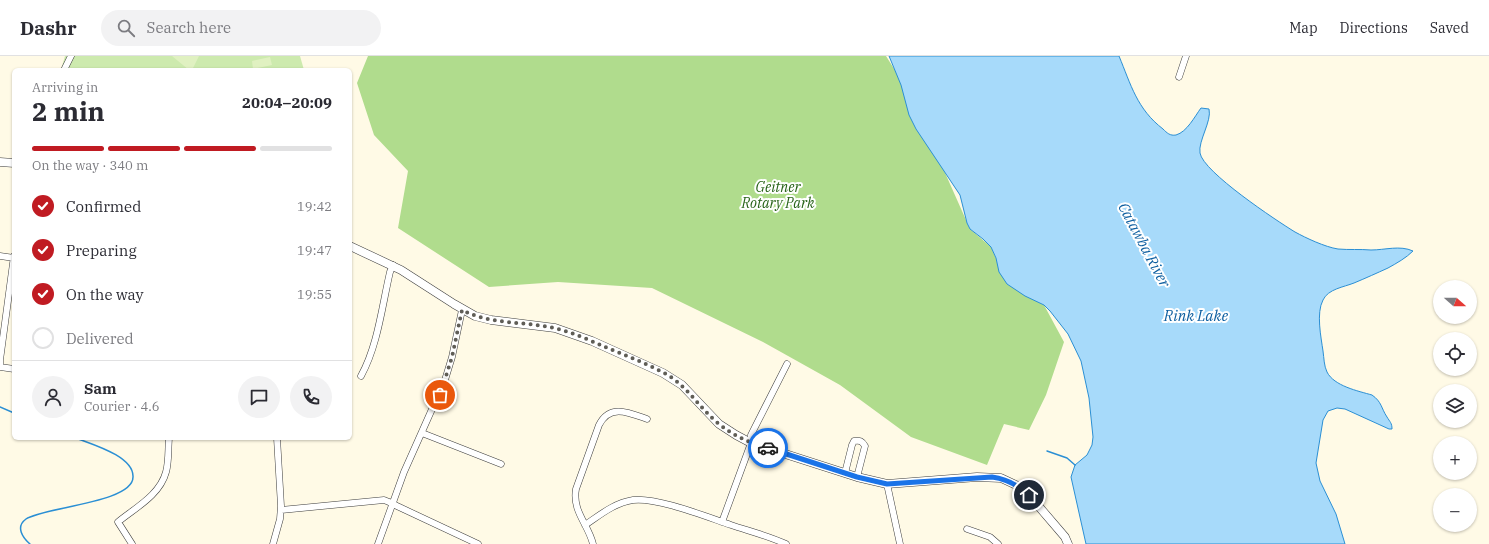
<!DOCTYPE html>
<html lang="en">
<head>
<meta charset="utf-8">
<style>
  body { margin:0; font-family:"IBM Plex Serif",serif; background:#f2f2f3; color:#2b2b33; height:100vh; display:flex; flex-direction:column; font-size:15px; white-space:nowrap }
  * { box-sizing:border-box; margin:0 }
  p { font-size:13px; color:#7c7c81 }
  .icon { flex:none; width:22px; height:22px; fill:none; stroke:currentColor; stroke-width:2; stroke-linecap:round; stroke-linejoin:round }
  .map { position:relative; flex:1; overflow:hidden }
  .details { position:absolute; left:12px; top:12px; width:340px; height:372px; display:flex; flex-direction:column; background:#fff; border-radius:6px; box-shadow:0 1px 3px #0004 }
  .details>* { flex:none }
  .needle { width:26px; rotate:111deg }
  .fabs { position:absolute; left:1433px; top:224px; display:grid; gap:8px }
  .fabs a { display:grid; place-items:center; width:44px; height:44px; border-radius:50%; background:#fff; box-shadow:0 1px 3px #0004; font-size:20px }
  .pin { position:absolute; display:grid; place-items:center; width:34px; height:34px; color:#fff; margin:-17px; border:2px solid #fff; border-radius:50%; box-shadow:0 1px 4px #0007 }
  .courier { position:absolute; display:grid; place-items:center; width:40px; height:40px; margin:-20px; border:3px solid #1a73e8; border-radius:50%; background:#fff; color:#222; box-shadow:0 1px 5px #0007 }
  .summary em { font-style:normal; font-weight:700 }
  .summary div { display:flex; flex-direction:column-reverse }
  .summary { display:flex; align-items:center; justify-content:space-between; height:68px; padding:0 20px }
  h1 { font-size:26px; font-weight:700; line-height:30px }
  .bar { display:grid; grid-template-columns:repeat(4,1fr); gap:6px 4px; align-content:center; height:48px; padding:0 20px }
  .bar i { height:5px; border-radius:3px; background:#e1e1e2 }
  .bar .current { background:#c01b22 }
  .bar p { grid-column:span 4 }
  .line { display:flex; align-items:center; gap:10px; padding:0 20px; border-top:1px solid #e1e1e2 }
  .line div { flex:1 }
  .round { display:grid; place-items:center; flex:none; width:42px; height:42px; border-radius:21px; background:#f2f2f3 }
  ol { padding:0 20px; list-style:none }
  li { display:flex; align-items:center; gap:12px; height:44px }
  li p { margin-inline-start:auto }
  li .icon { padding:4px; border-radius:50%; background:#c01b22; color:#fff; stroke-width:4 }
  li:last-child { color:#7c7c81 }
  li i { width:22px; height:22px; border:2px solid #e1e1e2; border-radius:50% }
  header { display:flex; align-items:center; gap:24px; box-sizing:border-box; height:56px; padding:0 20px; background:#fff; border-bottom:1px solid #e1e1e2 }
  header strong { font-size:19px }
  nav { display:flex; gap:22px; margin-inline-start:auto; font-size:14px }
  .search { width:280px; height:36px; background:#f2f2f3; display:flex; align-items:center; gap:10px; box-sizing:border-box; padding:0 14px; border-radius:22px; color:#7c7c81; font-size:15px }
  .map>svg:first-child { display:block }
</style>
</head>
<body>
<header>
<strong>Dashr</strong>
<div class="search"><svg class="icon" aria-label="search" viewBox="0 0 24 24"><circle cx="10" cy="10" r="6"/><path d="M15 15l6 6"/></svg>Search here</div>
<nav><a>Map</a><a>Directions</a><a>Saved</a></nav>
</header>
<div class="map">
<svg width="1489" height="488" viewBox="0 0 1489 488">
  <rect width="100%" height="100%" fill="#fffae6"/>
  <path fill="#cdeaae" d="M65,0H300L304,14H61Z"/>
  <path fill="#b0dc8d" d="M368,0H886L898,19L916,73L942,110L970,173L991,191L1007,228L1044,249L1064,286L1046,339L1029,374L1004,368L987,409L911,381L840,329L763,286L652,232L558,226L489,231L398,172L408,115L374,79L357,27Z"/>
  <path fill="#e0f1c1" d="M172,0H199L192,14H189Z
    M270,1L272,9L253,13L252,5Z"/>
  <path fill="#a7dafa" stroke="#2b8fd4" d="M889,0H1119C1131,29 1137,53 1163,73C1167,77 1170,80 1176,79C1187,76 1195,60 1201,52L1209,53C1212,65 1198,85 1200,97C1203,116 1277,165 1295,176C1306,182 1325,191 1338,193C1349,194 1360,193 1371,194C1385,194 1400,189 1413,195C1406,202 1397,207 1388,212C1377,217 1366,222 1354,227C1344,231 1328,233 1323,244C1316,257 1321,281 1323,295C1324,302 1324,310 1327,316C1334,330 1358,335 1372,339C1382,346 1381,352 1387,361C1390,366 1392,367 1392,373H1389L1345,353L1337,352L1328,355L1323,364L1316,407L1320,425L1336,458L1345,488H1086L1071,421L1075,409L1087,399L1092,389L1093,381L1089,342L1081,305L1068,278L1050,255L1044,249L1025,240L1007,228L999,216L996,202L991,191L983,183L970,173L967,167L960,139L916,73L909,59L901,29Z"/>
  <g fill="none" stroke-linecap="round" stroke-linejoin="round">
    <path stroke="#2b8fd4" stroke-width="1.5" d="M0,351L14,357
      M1047,395L1067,402L1075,409
      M30,488C23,482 15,471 26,463C43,451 133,447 133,421C134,400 91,388 76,382"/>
    <defs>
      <path id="minor" d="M64,14L71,0
        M1179,21L1186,0
        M0,200L14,202
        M0,304L14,200
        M0,304V311L14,313
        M361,320C378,289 382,250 390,216L393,209
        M422,377L501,408
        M845,417L852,389L854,385C860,384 862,385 865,390L857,421
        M887,428L900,488
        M281,454L384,444L389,446L397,450L478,488
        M722,466L751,387V379L787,308
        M585,469C600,459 614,447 633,444C657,441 707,461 731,469C749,475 769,480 786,488
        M967,473L990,481L998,488
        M132,488L118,466C135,452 160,439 166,416C169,405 168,393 169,382
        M273,488L280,463L281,450L277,382
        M378,488L404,416L445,324L452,301L462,254
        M593,488C588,468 572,455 576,433L599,369C610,347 630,357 647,363"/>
      <path id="tertiary" d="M0,106L14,107
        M350,190L401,214L454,248L475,260L491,264L555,272L592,285L663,317L682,329L719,368L736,379L751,387L857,421L887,428L977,421L1001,422L1016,429L1029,439L1065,481L1068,488"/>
    </defs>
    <use href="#minor" stroke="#3c3c3c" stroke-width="7"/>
    <use href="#tertiary" stroke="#3c3c3c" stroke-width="9"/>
    <use href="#minor" stroke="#fff" stroke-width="6"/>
    <use href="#tertiary" stroke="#fff" stroke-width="8"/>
  </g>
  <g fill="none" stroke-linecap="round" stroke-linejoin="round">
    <path stroke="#5f5d56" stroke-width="4" stroke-dasharray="0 7.2" d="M440,339L452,301L462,254C491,269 523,265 554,272C572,276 589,284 605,291C625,299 645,307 664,317C687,329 699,352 719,368C734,380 750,387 768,392"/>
    <path stroke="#1a73e8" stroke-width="5" d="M768,392L857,421L887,428L992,421C1007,423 1018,429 1029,439"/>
  </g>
  <g text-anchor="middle" stroke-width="4" stroke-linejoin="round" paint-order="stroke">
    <g font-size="14" font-style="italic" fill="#276318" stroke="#fff">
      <text x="778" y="136">Geitner<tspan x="778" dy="16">Rotary Park</tspan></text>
    </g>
    <g font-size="15" font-style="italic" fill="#0e5fa0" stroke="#fff">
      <text transform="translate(1144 189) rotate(62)" y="5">Catawba River</text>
      <text x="1196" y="265">Rink Lake</text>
    </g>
  </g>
</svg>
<div class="fabs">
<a><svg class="needle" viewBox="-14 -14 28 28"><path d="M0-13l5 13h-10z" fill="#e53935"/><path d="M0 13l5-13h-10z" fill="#7c7c81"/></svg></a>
<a><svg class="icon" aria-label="locate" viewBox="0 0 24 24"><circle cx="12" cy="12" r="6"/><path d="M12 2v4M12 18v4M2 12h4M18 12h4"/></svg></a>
<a><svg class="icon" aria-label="layers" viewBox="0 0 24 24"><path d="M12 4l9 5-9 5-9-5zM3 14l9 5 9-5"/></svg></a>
<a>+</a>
<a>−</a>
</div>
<div class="pin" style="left:440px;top:339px;background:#ea580c"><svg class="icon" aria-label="bag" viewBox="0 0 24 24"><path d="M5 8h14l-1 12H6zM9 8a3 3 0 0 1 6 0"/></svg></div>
<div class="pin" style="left:1029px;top:439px;background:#1f2937"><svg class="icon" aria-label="home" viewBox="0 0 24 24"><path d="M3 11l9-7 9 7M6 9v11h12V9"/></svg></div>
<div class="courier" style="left:768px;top:392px"><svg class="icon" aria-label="car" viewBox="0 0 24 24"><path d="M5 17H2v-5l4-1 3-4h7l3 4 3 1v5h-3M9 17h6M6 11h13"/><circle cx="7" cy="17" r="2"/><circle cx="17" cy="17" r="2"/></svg></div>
<section class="details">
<div class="summary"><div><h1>2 min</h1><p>Arriving in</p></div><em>20:04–20:09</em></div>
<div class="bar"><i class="current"></i><i class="current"></i><i class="current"></i><i></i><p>On the way · 340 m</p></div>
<ol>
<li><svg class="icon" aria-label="check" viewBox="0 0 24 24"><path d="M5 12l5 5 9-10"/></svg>Confirmed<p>19:42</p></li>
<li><svg class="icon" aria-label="check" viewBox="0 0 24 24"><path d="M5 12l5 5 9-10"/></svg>Preparing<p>19:47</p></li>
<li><svg class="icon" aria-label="check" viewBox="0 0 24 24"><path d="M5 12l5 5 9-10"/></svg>On the way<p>19:55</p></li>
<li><i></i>Delivered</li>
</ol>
<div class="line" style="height:72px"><a class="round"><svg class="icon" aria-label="person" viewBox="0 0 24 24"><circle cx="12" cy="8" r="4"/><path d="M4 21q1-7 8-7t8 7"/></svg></a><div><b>Sam</b><p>Courier · 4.6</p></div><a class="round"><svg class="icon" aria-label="chat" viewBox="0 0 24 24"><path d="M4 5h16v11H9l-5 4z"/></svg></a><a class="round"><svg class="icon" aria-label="phone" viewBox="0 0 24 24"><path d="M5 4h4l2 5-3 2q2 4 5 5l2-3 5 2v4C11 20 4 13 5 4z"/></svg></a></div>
</section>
</div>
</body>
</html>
